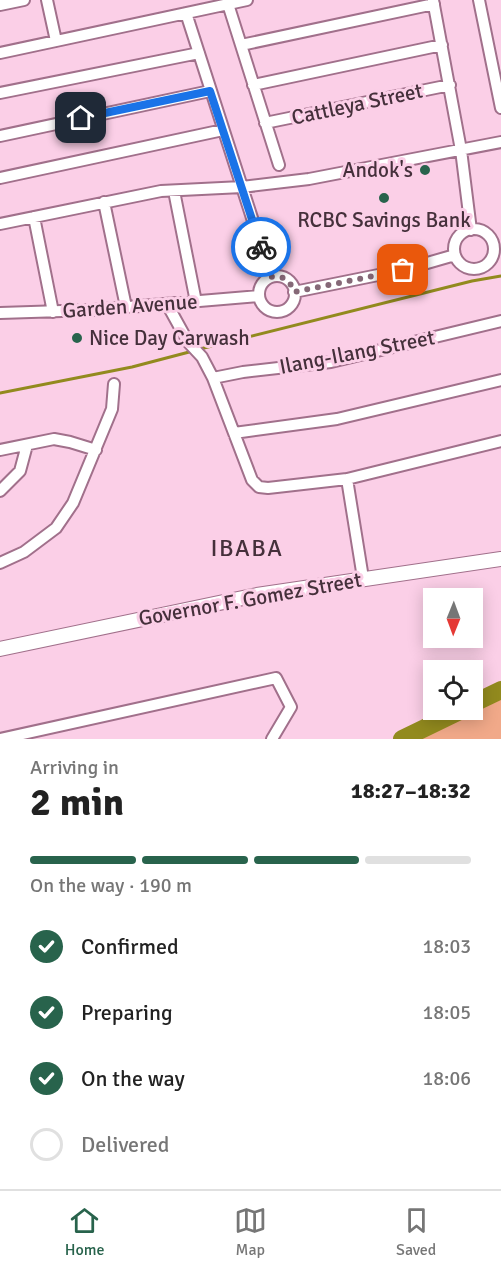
<!DOCTYPE html>
<html lang="en">
<head>
<meta charset="utf-8">
<style>
  body { margin:0; font-family:Signika,sans-serif; background:#f2f2f2; color:#222; height:100vh; display:flex; flex-direction:column; font-size:22px; white-space:nowrap }
  * { box-sizing:border-box; margin:0 }
  p { font-size:20px; color:#767676 }
  .icon { flex:none; width:33px; height:33px; fill:none; stroke:currentColor; stroke-width:2; stroke-linecap:round; stroke-linejoin:round }
  .map { position:relative; height:739px; overflow:hidden }
  .drawer { display:flex; flex-direction:column; background:#fff; flex:1 }
  .drawer>* { flex:none }
  .needle { width:39px; rotate:181deg }
  .tools { position:absolute; left:423px; top:588px; display:grid; gap:12px }
  .tools a { display:grid; place-items:center; width:60px; height:60px; border-radius:0px; background:#fff; box-shadow:0 3px 15px #0003; font-size:30px }
  .pin { position:absolute; display:grid; place-items:center; width:51px; height:51px; color:#fff; margin:-26px; border-radius:12px; box-shadow:0 3px 9px #0006 }
  .courier { position:absolute; display:grid; place-items:center; width:60px; height:60px; margin:-30px; border:4px solid #1a73e8; border-radius:50%; background:#fff; color:#222; box-shadow:0 2px 8px #0007 }
  .head em { font-style:normal; font-weight:700 }
  .head div { display:flex; flex-direction:column-reverse }
  .head { display:flex; align-items:center; justify-content:space-between; height:102px; padding:0 30px }
  h1 { font-size:39px; font-weight:700; line-height:45px }
  .bar { display:grid; grid-template-columns:repeat(4,1fr); gap:9px 6px; align-content:center; height:72px; padding:0 30px }
  .bar i { height:8px; border-radius:4px; background:#e0e0e0 }
  .bar .on { background:#28634c }
  .bar p { grid-column:span 4 }
  ol { padding:0 30px; list-style:none }
  li { display:flex; align-items:center; gap:18px; height:66px }
  li p { margin-inline-start:auto }
  li .icon { padding:6px; border-radius:50%; background:#28634c; color:#fff; stroke-width:4 }
  li:last-child { color:#767676 }
  li i { width:33px; height:33px; border:3px solid #e0e0e0; border-radius:50% }
  .dock { display:flex; justify-content:space-around; align-items:center; height:84px; border-top:2px solid #e0e0e0; background:#fff; font-size:16px; color:#767676 }
  .dock a { display:grid; justify-items:center; gap:3px }
  .dock .on { color:#28634c }
  .map>svg:first-child { display:block }
</style>
</head>
<body>
<div class="map">
<svg width="501" height="739" viewBox="0 0 501 739">
  <rect width="100%" height="100%" fill="#fbcfe7"/>
  <path fill="#f1a989" d="M501,695V739H409Z"/>
  <g fill="none" stroke-linecap="round" stroke-linejoin="round">
    <path stroke="#928a1e" stroke-width="3" d="M200,349L472,281L501,276
      M0,393L132,367L193,351"/>
    <path stroke="#928a1e" stroke-width="18" d="M472,704L501,690
      M402,739L462,710"/>
    <defs>
      <path id="minor" d="M47,0L56,41
        M433,0L461,150L471,230
        M479,0L501,108
        M228,4L279,165
        M0,5L24,0
        M186,13L271,277
        M241,45L434,4
        M0,53L247,0
        M253,85L442,45
        M0,93L199,53
        M265,123L450,85
        M0,136L210,91
        M0,178L223,130
        M174,191L196,302
        M104,202L126,307
        M34,217L53,312
        M0,224L161,191L242,187L309,179L501,142
        M454 249a20 20 0 1 1 40 0a20 20 0 1 1-40 0Z
        M259 294a18 18 0 1 1 36 0a18 18 0 1 1-36 0Z
        M294,292L403,270L455,255
        M167,304L188,342L202,357L213,378L252,480L259,487L268,488L347,479L501,441
        M0,313L93,310L259,296
        M213,378L243,372L331,362L501,321
        M234,433L337,419L501,380
        M0,450L54,439L70,442L96,450
        M347,479L363,578
        M0,491L20,471L27,445
        M0,563L24,552L56,528L73,503L112,409L114,384
        M0,739L276,678L291,707L272,739"/>
      <path id="tertiary" d="M0,649L257,595L501,559"/>
    </defs>
    <use href="#minor" stroke="#a1708b" stroke-width="14"/>
    <use href="#tertiary" stroke="#a1708b" stroke-width="16"/>
    <use href="#minor" stroke="#fff" stroke-width="10"/>
    <use href="#tertiary" stroke="#fff" stroke-width="14"/>
  </g>
  <g fill="none" stroke-linecap="round" stroke-linejoin="round">
    <path stroke="#856877" stroke-width="6" stroke-dasharray="0 10.8" d="M261,247L271,277C283,275 290,280 294,292L403,270"/>
    <path stroke="#1a73e8" stroke-width="8" d="M81,118L210,91L261,247"/>
  </g>
  <g fill="#28634c" stroke="#fbcfe7" stroke-width="2">
    <circle cx="425" cy="170" r="6"/>
    <circle cx="384" cy="198" r="6"/>
    <circle cx="77" cy="338" r="6"/>
  </g>
  <g text-anchor="middle" stroke-width="6" stroke-linejoin="round" paint-order="stroke">
    <g font-size="21" fill="#45303b" stroke="#fbcfe7">
      <text transform="translate(357 104) rotate(-12)" y="7">Cattleya Street</text>
      <text transform="translate(130 306) rotate(-4)" y="7">Garden Avenue</text>
      <text transform="translate(357 352) rotate(-11)" y="7">Ilang-Ilang Street</text>
      <text transform="translate(250 599) rotate(-10)" y="7">Governor F. Gomez Street</text>
    </g>
    <g font-size="21" fill="#45303b" stroke="#fbcfe7" text-anchor="end">
      <text x="413" y="177">Andok's</text>
      <text x="384" y="227" text-anchor="middle">RCBC Savings Bank</text>
      <text x="89" y="345" text-anchor="start">Nice Day Carwash</text>
    </g>
    <g font-size="24" letter-spacing="1.5" fill="#45303b" stroke="#fbcfe7">
      <text x="247" y="556">IBABA</text>
    </g>
  </g>
</svg>
<div class="tools">
<a><svg class="needle" viewBox="-14 -14 28 28"><path d="M0-13l5 13h-10z" fill="#e53935"/><path d="M0 13l5-13h-10z" fill="#767676"/></svg></a>
<a><svg class="icon" aria-label="locate" viewBox="0 0 24 24"><circle cx="12" cy="12" r="6"/><path d="M12 2v4M12 18v4M2 12h4M18 12h4"/></svg></a>
</div>
<div class="pin" style="left:403px;top:270px;background:#ea580c"><svg class="icon" aria-label="bag" viewBox="0 0 24 24"><path d="M5 8h14l-1 12H6zM9 8a3 3 0 0 1 6 0"/></svg></div>
<div class="pin" style="left:81px;top:118px;background:#1f2937"><svg class="icon" aria-label="home" viewBox="0 0 24 24"><path d="M3 11l9-7 9 7M6 9v11h12V9"/></svg></div>
<div class="courier" style="left:261px;top:247px"><svg class="icon" aria-label="bike" viewBox="0 0 24 24"><circle cx="6" cy="16" r="4"/><circle cx="18" cy="16" r="4"/><path d="M6 16l4-8h5l3 8M10 8l3 8H6M13 5h3"/></svg></div>
</div>
<section class="drawer">
<div class="head"><div><h1>2 min</h1><p>Arriving in</p></div><em>18:27–18:32</em></div>
<div class="bar"><i class="on"></i><i class="on"></i><i class="on"></i><i></i><p>On the way · 190 m</p></div>
<ol>
<li><svg class="icon" aria-label="check" viewBox="0 0 24 24"><path d="M5 12l5 5 9-10"/></svg>Confirmed<p>18:03</p></li>
<li><svg class="icon" aria-label="check" viewBox="0 0 24 24"><path d="M5 12l5 5 9-10"/></svg>Preparing<p>18:05</p></li>
<li><svg class="icon" aria-label="check" viewBox="0 0 24 24"><path d="M5 12l5 5 9-10"/></svg>On the way<p>18:06</p></li>
<li><i></i>Delivered</li>
</ol>
</section>
<nav class="dock">
<a class="on"><svg class="icon" aria-label="home" viewBox="0 0 24 24"><path d="M3 11l9-7 9 7M6 9v11h12V9"/></svg>Home</a>
<a><svg class="icon" aria-label="map" viewBox="0 0 24 24"><path d="M3 6l6-2 6 2 6-2v14l-6 2-6-2-6 2zM9 4v14M15 6v14"/></svg>Map</a>
<a><svg class="icon" aria-label="saved" viewBox="0 0 24 24"><path d="M7 4h10v16l-5-4-5 4z"/></svg>Saved</a>
</nav>
</body>
</html>
